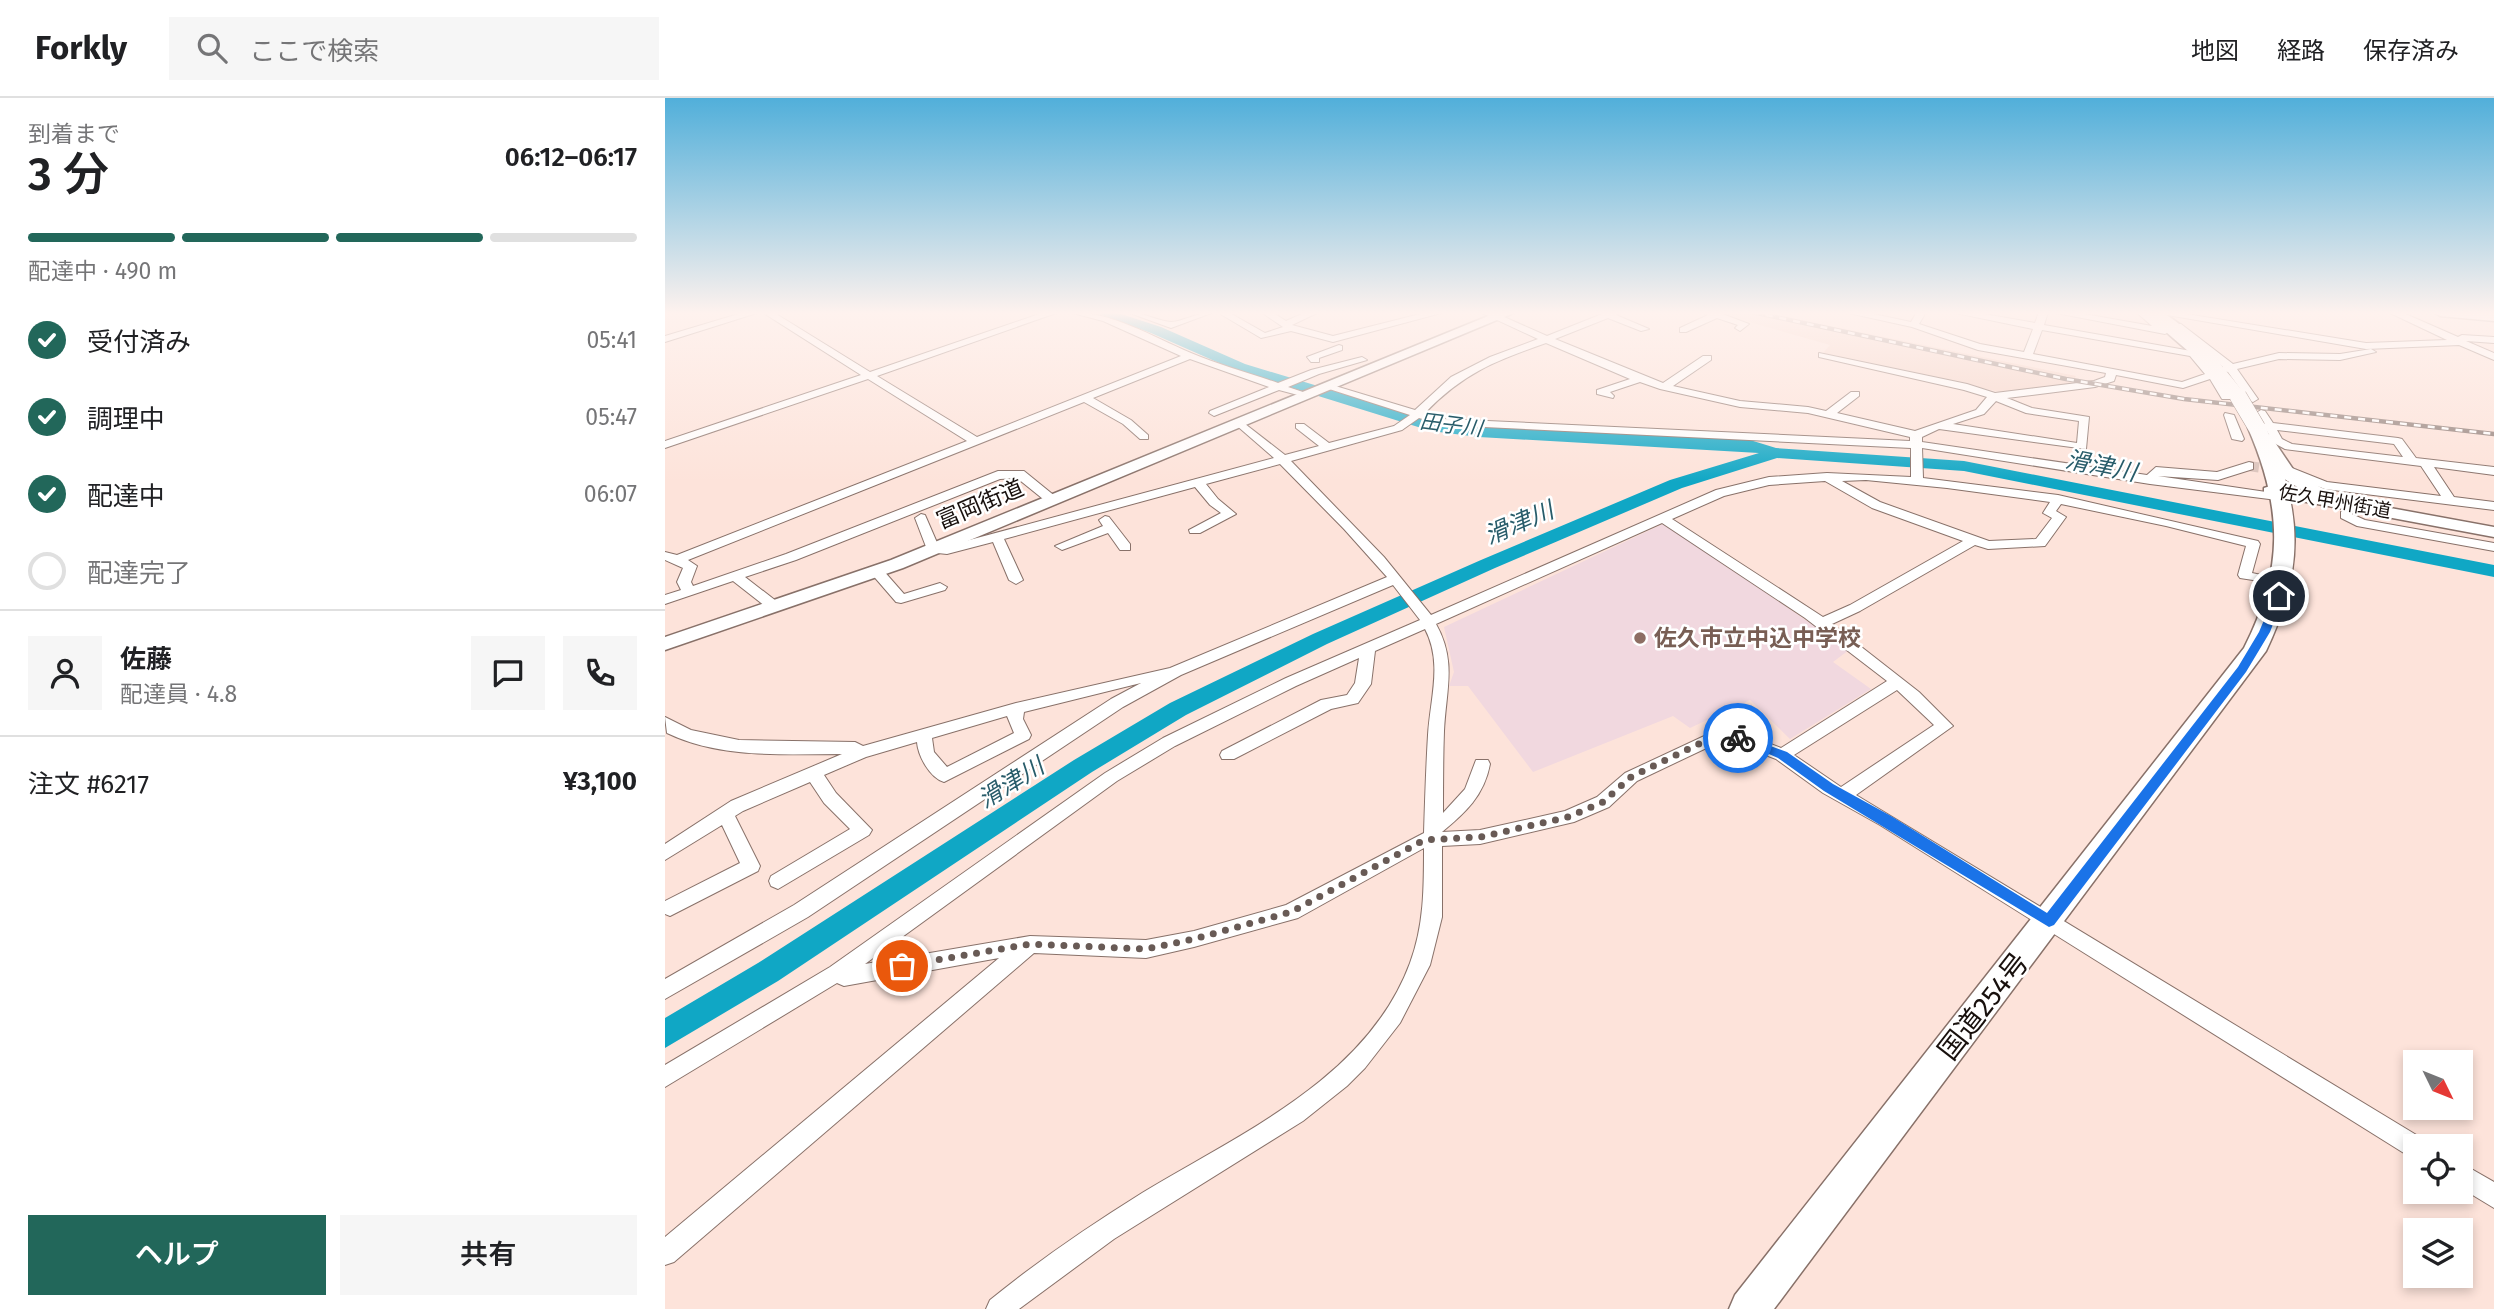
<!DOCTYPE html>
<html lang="ja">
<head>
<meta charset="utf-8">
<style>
  body { margin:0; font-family:"Fira Sans","Noto Sans JP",sans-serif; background:#f6f6f6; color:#202124; height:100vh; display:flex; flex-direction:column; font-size:26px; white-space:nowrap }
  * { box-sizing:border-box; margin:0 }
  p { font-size:23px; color:#757577 }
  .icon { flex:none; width:38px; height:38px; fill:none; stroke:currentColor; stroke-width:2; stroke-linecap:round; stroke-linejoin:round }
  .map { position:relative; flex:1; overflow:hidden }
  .side { display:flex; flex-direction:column; background:#fff; width:665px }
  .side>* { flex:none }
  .needle { width:46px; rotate:133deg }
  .fabs { position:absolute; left:1738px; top:952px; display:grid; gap:14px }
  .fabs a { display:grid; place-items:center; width:70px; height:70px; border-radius:0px; background:#fff; box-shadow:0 4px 10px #0003; font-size:35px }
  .pin { position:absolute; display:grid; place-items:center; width:60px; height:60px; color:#fff; margin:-30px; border:4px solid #fff; border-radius:50%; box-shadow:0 2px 7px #0007 }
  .courier { position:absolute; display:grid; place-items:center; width:70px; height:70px; margin:-35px; border:5px solid #1a73e8; border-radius:50%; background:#fff; color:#222; box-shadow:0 2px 9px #0007 }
  .head em { font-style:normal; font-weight:600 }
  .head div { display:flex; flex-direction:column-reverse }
  .head { display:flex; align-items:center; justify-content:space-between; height:119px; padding:0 28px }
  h1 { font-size:46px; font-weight:600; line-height:52px }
  .bar { display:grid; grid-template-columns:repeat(4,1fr); gap:10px 7px; align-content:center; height:84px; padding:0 28px }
  .bar i { height:9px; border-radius:5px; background:#e0e0e0 }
  .bar .selected { background:#22675a }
  .bar p { grid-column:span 4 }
  .line { display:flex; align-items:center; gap:18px; padding:0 28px; border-top:2px solid #e0e0e0 }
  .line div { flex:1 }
  .round { display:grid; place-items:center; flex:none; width:74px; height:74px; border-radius:0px; background:#f6f6f6 }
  ol { padding:0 28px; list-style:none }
  li { display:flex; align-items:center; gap:21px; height:77px }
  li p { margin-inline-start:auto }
  li .icon { padding:7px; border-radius:50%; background:#22675a; color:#fff; stroke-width:4 }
  li:last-child { color:#757577 }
  li i { width:38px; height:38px; border:4px solid #e0e0e0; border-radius:50% }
  .primary-button { display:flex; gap:14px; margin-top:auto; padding:14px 28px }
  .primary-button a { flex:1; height:80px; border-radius:0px; background:#22675a; color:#fff; font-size:28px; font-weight:600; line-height:80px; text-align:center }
  .primary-button a+a { background:#f6f6f6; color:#202124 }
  header { display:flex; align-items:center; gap:42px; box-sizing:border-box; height:98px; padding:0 35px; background:#fff; border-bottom:2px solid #e0e0e0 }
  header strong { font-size:33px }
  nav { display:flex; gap:38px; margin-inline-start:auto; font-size:24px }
  .search { width:490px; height:63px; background:#f6f6f6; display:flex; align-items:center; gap:18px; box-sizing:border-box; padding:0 24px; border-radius:0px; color:#757577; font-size:26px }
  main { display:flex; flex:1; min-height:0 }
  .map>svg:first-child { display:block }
</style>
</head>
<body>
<header>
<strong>Forkly</strong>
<div class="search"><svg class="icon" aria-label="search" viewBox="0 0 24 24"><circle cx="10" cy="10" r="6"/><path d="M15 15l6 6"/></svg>ここで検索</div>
<nav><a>地図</a><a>経路</a><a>保存済み</a></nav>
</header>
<main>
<section class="side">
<div class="head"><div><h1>3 分</h1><p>到着まで</p></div><em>06:12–06:17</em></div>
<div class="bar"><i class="selected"></i><i class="selected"></i><i class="selected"></i><i></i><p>配達中 · 490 m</p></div>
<ol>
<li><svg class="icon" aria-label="check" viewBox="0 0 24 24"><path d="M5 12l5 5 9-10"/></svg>受付済み<p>05:41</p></li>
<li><svg class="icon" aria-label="check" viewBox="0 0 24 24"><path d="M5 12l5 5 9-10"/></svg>調理中<p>05:47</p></li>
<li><svg class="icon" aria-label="check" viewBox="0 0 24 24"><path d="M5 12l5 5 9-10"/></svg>配達中<p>06:07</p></li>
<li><i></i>配達完了</li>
</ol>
<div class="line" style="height:126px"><a class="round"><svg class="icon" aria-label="person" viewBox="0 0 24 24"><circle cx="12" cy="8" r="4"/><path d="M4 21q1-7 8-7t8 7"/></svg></a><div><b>佐藤</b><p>配達員 · 4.8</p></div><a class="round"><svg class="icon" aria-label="chat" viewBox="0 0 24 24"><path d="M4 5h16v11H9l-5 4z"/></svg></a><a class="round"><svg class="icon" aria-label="phone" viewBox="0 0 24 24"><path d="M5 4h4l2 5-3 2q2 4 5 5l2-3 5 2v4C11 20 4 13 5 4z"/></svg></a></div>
<div class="line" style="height:91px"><div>注文 #6217</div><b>¥3,100</b></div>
<div class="primary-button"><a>ヘルプ</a><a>共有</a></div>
</section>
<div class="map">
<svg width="1829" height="1211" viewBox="0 0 1829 1211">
  <rect width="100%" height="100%" fill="#fde3da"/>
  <path fill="#f5d4c8" d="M1049,214H1097L1411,278L1405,287L1335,294L1157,256L1165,247Z"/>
  <path fill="#f1d8df" d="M1000,425L1184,552L1168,564L1206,591L1125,641L1085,602L1025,630L1008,618L868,674L803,588H784L789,574L779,529Z"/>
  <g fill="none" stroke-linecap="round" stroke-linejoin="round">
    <path fill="#10a7c5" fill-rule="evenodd" d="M429,214H450L496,229L580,266L768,323L814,329L1085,342L1111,350L1299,363L1829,467V479L1299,373L1112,360L1017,390L830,470L662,546L521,617L427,674L113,883L0,950V920L93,865L409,662L505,605L648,536L816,462L1005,382L1094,355L814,339L766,333L570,272L486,235Z"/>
    <path stroke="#dbc3bb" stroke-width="10" stroke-dasharray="10 5" stroke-linecap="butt" d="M1584,368L1618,373"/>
    <defs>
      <path id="minor" d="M80,214H95L0,244V238Z
        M97,214H108L205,274L380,214H394L212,278L312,339L516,258L438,223L404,214C448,214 486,238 526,255C554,267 584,275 613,285L646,272L697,259L702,262L654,276L623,289L644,296V300L614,292L549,318L544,315L545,313L604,289L525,261L428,300L466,322L483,337V341H475L458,326L419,304L23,462L32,468L26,484L28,488L121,456L333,373H359L391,399V405H383L352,380L335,381L131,462L80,479L115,506L117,509L115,512H105L68,483L0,506V497L16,492L12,484L18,470L0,462V454L12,457L302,343L203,281L0,350V343L196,277Z
        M462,214C479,214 492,223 506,224C517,224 533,214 549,214L506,230Z
        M552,214H563L600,235L618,229L596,214H607L621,223L641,214H654L627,227L668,238L763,214H780L668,244L626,233L596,240Z
        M815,214H828L882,238L942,214H954L951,217L984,231L976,233L943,220L890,241L998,285L1038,258H1046V262L1008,288L1075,303L1143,309L1161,313L1186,294H1194V298L1172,315L1250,333L1311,312L1322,299L1299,292L1154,259V255L1302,286L1330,295L1429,283L1440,279L1441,275L1313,252L1247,229L1179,214H1199L1246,224L1252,214H1261L1254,226L1315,246L1359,254L1368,231L1286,214H1308L1370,225L1374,214H1383L1379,227L1532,254L1549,273L1554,274L1553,278L1566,299L1565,301H1557L1545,281L1518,290L1451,277L1449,283L1430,289L1342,300L1367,310L1424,319L1421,351L1274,331L1257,339V344L1482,377L1491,369L1552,374L1584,364L1588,365V371L1553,382L1493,378L1608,395L1612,396V402L1485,386L1257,350L1258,380L1393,397L1593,443L1595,446L1587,475L1601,478L1603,481L1601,484L1575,480L1573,477L1581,448L1501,428L1396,406L1391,413L1401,419L1380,448L1323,451L1310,447L1195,513L1167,526L1254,594L1288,628L1191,697L1758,1041L1761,1048H1750V1061L1742,1057L1215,727L1158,695L1111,661L1072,646L1052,645L972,683L944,709L909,724L815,746L777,748V819L765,867L735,925L700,970L682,988L638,1023L449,1141L354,1211H321L325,1202C373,1163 424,1128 477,1095C574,1036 702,981 745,865C759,828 759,790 759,750L633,820L529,849L481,860L369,855L9,1164L0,1167V1139L334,860L179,888L172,885L0,989V967L165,869L440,675L498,640L621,580L755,522L728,487L516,577L458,609L143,819L0,901V881L129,807L446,601L476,585L359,614L358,621L366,637L364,641L279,684C265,680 253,658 252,644L201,659L159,677L171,695L207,732L204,737L113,791L106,788L104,783L106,778L185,731L159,705L145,684L78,713L70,718L95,768L93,773L5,818L0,816V803L75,765L57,727L0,762V746L66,703L177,656C119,656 56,661 2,635L0,619L26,632L74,642L190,644L198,648L351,605L505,570L722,479L679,431L615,366L541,386L553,401L571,416L535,435H525L524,432L556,415L545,407L530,389L339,441L358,482L351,486L344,482L328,444L282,456L263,454L250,420L256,416L260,417L273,447L282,448L609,360L571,327L569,325L575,322L620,357L654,348L631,330V326H639L664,345L729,328L745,317L658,289L667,287L750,312L786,279L825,259L873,241ZM1377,232L1525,258L1540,276L1517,284L1368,256ZM881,245L965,281L932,292V296L948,300L949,298L945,294L975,284L995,291L1075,309L1143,315L1245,339V343L779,321L760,315C798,275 830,263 881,245ZM1331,303L1361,315L1414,323L1412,345L1288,326L1319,316ZM754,320L778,327L1246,350V379L1162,375L1104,379L1051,392L766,517L719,459L626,363L737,332ZM1201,382L1282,390L1385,404L1378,415L1387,420L1371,441L1324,443L1215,404L1177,383ZM1160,383L1207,410L1298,443L1185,507L1158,519L1007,421L1059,398L1104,387ZM997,425L1140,520L1222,583L1116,650L1074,634L1050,633L960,675L932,699L900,713L815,732L777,734C800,715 819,698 825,666L823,662H811L800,691L778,715C778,688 778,660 779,633C781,592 792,563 771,526ZM760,531C778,565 765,601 763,637C761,670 760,702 759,735L621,807L529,833L481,842L365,838L200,866L452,683L510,648L631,588L694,560L690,585L682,597L656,602L557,653L555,657L557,661H569L666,611L693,605L706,586L710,553ZM1232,592L1269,627L1176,689L1129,657ZM342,618L349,635L282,669L269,654L267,640Z
        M1038,214H1052L1084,226L1075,233L1070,230L1073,227L1052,220L1021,234H1015V230L1043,217Z
        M1386,214H1408L1487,228L1471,214H1481L1505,233L1500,236Z
        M1485,214H1509L1701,245L1782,242L1723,214H1736L1793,239L1797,237L1829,239V245L1801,243L1829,255V262L1794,247L1701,251Z
        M1510,226H1516L1568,266L1614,255L1675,256L1706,251L1711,254L1675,262L1614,261L1572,271L1593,301L1588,304L1584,303L1563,274L1558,273V269L1510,230Z
        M674,247L677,248V252L654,260V264H646L642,259Z
        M1596,312L1600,313L1608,325L1733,340L1737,341L1751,360L1829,369V377L1769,369L1789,399L1829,404V412L1660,391L1623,377V371L1627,370L1662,384L1776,398L1756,368L1620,351L1609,345L1591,315ZM1612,332L1729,346L1738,359L1627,346L1617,341Z
        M1560,315L1569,317L1579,341L1577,343L1567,341L1559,317Z
        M1680,413L1700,422L1829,445V453L1692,428L1676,420V414Z
        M440,418L444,419L465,446V452H455L443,435L397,452L390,448L438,428L434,422Z
        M212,470L217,471L239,496L275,485L282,489L280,492L236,505L231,504L205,474Z
        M1796,1065L1829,1084V1110L1796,1090Z"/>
      <path id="major" d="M833,214H851L238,470L0,552V539L226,462Z
        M1769,214L1829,215V223L1775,218Z
        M1600,335L1605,337L1630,374L1660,392V398L1829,429V439L1599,396V390L1605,388L1642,395L1618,380L1592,340Z"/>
      <path id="highway" d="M1478,214C1483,214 1490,213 1495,214C1518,222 1567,277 1581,298L1579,302H1567L1538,266Z
        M1592,325L1601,330C1638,412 1640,471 1601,553L1109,1211H1064L1070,1197L1579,550C1619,471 1618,411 1583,330Z"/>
    </defs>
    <use href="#minor" stroke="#887169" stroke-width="2"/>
    <use href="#major" stroke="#887169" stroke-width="3"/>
    <use href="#highway" stroke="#887169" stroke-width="3"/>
    <use href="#minor" fill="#fff" fill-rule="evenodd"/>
    <use href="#major" fill="#fff" fill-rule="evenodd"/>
    <use href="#highway" fill="#fff" fill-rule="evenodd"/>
    <defs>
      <path id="rail" d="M1087,214L1401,281L1519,301L1829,336"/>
    </defs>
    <use href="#rail" stroke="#917f79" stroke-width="4.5"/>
    <use href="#rail" stroke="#fff" stroke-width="2.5" stroke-dasharray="7" stroke-linecap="butt"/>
    <defs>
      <path id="highway-bridge" d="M1573,298L1592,330"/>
    </defs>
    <use href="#highway-bridge" stroke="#887169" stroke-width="18" stroke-linecap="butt"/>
    <use href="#highway-bridge" stroke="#fff" stroke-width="17"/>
  </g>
  <linearGradient id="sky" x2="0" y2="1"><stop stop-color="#51afda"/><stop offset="0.56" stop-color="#fef2ee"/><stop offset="1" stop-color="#fef2ee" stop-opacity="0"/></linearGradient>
  <rect width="1829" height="384" fill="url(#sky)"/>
  <path fill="#1a73e8" d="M1614,495L1619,498L1605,534L1581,574L1389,827L1384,829L1159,693L1113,660L1067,640L1073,636L1122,654L1168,686L1226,718L1382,815L1573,569L1594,534L1609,498Z"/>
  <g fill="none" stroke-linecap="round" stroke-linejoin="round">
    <path stroke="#685a55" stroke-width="7" stroke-dasharray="0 12.6" d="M237,868L365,846L481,851L529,841L626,814L759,742L816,739L903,719L938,704L966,679L1038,644L1060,637L1073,640"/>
  </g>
  <circle fill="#8d6e63" stroke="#fff" stroke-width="2.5" cx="975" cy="540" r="7"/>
  <g text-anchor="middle" stroke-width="5" stroke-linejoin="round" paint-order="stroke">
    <g font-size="19" fill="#18100d" stroke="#fff">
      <text transform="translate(1670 403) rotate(10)" y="7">佐久甲州街道</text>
    </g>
    <g font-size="21" font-style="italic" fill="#285c6a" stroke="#fff">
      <text transform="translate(786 327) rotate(7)" y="7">田子川</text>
    </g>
    <g font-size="23" fill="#18100d" stroke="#fff">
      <text transform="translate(315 406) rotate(-23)" y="8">富岡街道</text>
    </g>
    <g font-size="23" font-weight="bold" fill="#785e54" stroke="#fff" text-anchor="start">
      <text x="989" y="548">佐久市立中込中学校</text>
    </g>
    <g font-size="24" font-style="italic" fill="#285c6a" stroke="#fff">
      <text transform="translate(1436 368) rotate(11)" y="8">滑津川</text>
      <text transform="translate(854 425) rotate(-23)" y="8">滑津川</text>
      <text transform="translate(346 685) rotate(-32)" y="8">滑津川</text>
    </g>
    <g font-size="28" fill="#18100d" stroke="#fff">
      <text transform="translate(1318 908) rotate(-52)" y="10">国道254号</text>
    </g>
  </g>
</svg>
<div class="fabs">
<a><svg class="needle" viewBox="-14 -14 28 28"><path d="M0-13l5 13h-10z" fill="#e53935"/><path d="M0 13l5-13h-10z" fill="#757577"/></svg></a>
<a><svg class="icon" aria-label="locate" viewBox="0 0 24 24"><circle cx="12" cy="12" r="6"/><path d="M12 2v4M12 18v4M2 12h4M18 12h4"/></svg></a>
<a><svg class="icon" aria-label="layers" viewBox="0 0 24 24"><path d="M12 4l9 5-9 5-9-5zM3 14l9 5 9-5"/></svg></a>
</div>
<div class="pin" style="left:237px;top:868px;background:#ea580c"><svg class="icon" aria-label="bag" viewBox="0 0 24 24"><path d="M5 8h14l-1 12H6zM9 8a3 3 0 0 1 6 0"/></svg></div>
<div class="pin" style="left:1614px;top:498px;background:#1f2937"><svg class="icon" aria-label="home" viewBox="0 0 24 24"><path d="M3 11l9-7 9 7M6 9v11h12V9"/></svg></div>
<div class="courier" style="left:1073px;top:640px"><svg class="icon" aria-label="bike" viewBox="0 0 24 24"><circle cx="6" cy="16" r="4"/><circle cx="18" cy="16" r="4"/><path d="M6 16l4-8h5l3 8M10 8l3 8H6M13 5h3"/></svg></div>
</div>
</main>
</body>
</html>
